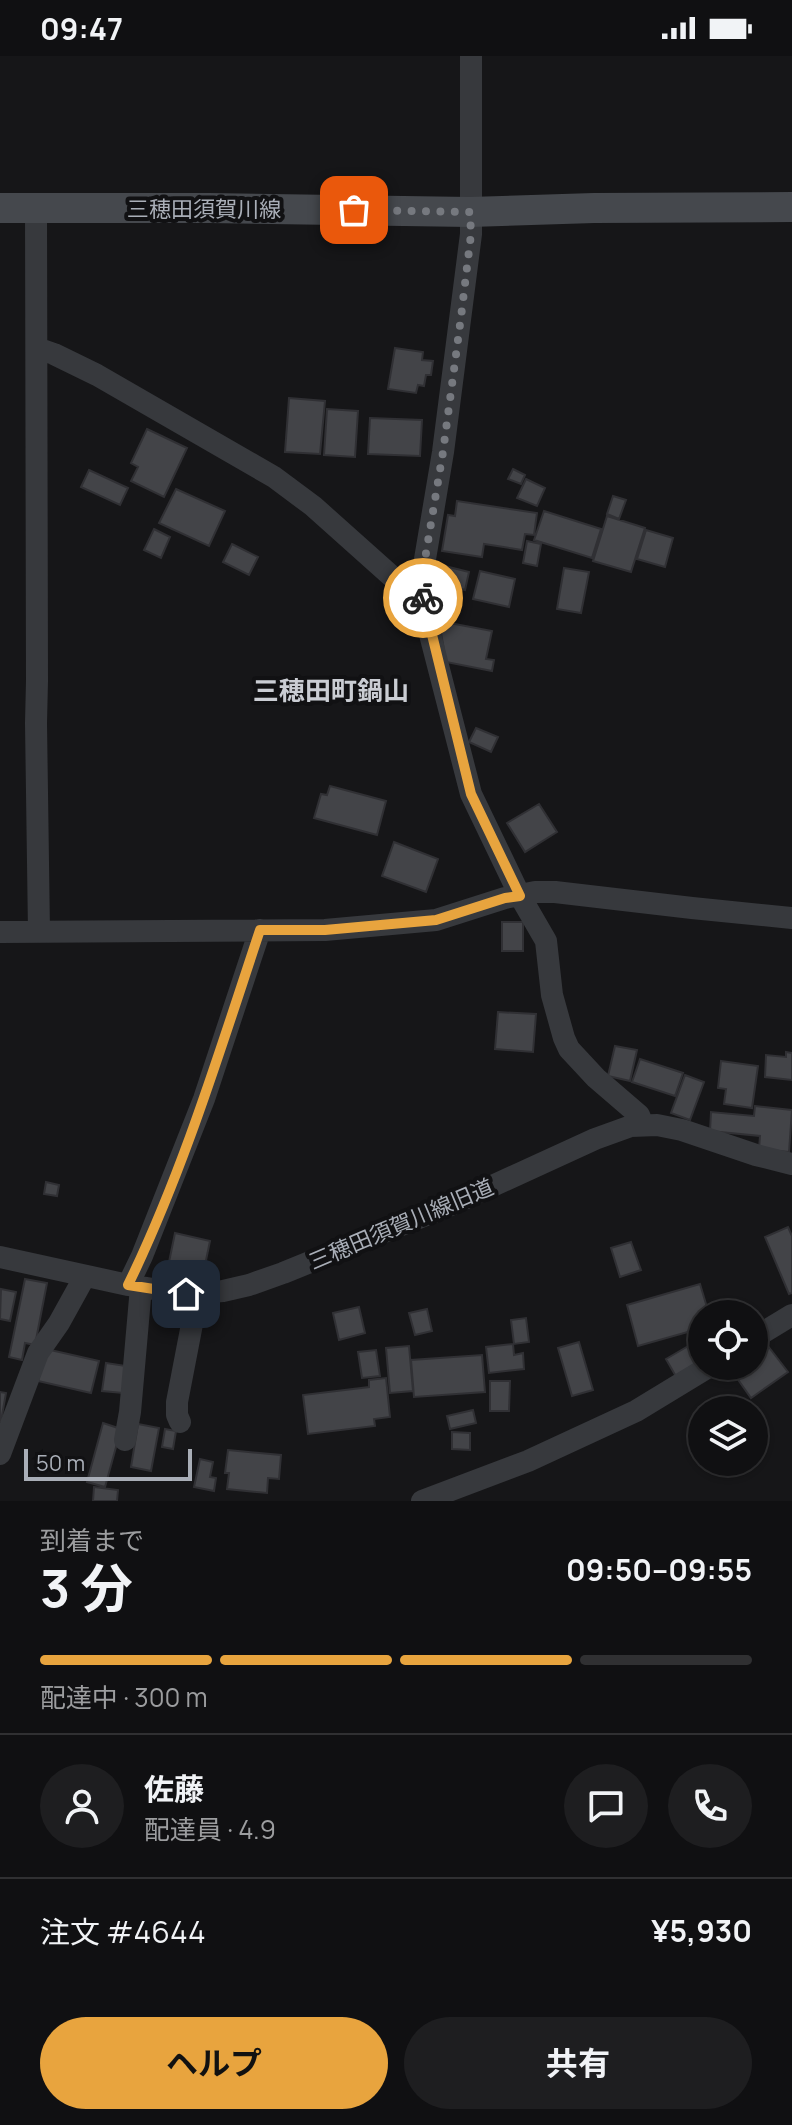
<!DOCTYPE html>
<html lang="ja">
<head>
<meta charset="utf-8">
<style>
  body { margin:0; font-family:Manrope,"Noto Sans JP",sans-serif; background:#1e1e20; color:#f1f3f6; height:100vh; display:flex; flex-direction:column; font-size:30px; white-space:nowrap }
  * { box-sizing:border-box; margin:0 }
  p { font-size:26px; color:#9c9d9f }
  .icon { flex:none; width:44px; height:44px; fill:none; stroke:currentColor; stroke-width:2; stroke-linecap:round; stroke-linejoin:round }
  .map { position:relative; height:1445px; overflow:hidden }
  .sheet { display:flex; flex-direction:column; background:#101012; flex:1 }
  .sheet>* { flex:none }
  .buttons { position:absolute; left:688px; top:1244px; display:grid; gap:16px }
  .buttons a { display:grid; place-items:center; width:80px; height:80px; border-radius:50%; background:#101012; box-shadow:0 2px 6px #0004,0 0 0 2px #303032; font-size:40px }
  .scale { position:absolute; left:24px; bottom:20px; width:168px; box-sizing:border-box; padding-left:8px; border:4px solid #a9aeb7; border-top:0; font-size:22px; line-height:28px; white-space:nowrap; color:#a9aeb7; -webkit-text-stroke:6px #111113; paint-order:stroke }
  .pin { position:absolute; display:grid; place-items:center; width:68px; height:68px; color:#fff; margin:-34px; border-radius:16px; box-shadow:0 4px 12px #0006 }
  .courier { position:absolute; display:grid; place-items:center; width:80px; height:80px; margin:-40px; border:6px solid #e8a43e; border-radius:50%; background:#fff; color:#222; box-shadow:0 2px 10px #0007 }
  .overview em { font-style:normal; font-weight:700 }
  .overview div { display:flex; flex-direction:column-reverse }
  .overview { display:flex; align-items:center; justify-content:space-between; height:136px; padding:0 40px }
  h1 { font-size:52px; font-weight:700; line-height:60px }
  .bar { display:grid; grid-template-columns:repeat(4,1fr); gap:12px 8px; align-content:center; height:96px; padding:0 40px }
  .bar i { height:10px; border-radius:6px; background:#303032 }
  .bar .current { background:#e8a43e }
  .bar p { grid-column:span 4 }
  .line { display:flex; align-items:center; gap:20px; padding:0 40px; border-top:2px solid #303032 }
  .line div { flex:1 }
  .round { display:grid; place-items:center; flex:none; width:84px; height:84px; border-radius:42px; background:#1e1e20 }
  .button { display:flex; gap:16px; margin-top:auto; padding:16px 40px }
  .button a { flex:1; height:92px; border-radius:48px; background:#e8a43e; color:#111; font-size:32px; font-weight:700; line-height:92px; text-align:center }
  .button a+a { background:#1e1e20; color:#f1f3f6 }
  .status { display:flex; justify-content:space-between; align-items:center; height:56px; padding:0 40px; background:#101012; direction:ltr }
  .status svg { height:22px; fill:currentColor }
  .map>svg:first-child { display:block }
</style>
</head>
<body>
<div class="status"><b>09:47</b><svg viewBox="0 0 49 12"><path d="M0 12V9h3v3zM5 12V6h3v6zM10 12V3h3v9zM15 12V0h3v12zM26 1h20v11H26zM47 4h2v5h-2z"/></svg></div>
<div class="map">
<svg width="792" height="1445" viewBox="0 0 792 1445">
  <rect width="100%" height="100%" fill="#161618"/>
  <path fill="#434448" stroke="#303034" stroke-width="2" d="M395,292L423,296L422,304L433,305L431,319H426L424,330L418,329L416,337L388,333Z
    M289,342L325,345L320,398L285,396Z
    M327,353L358,355L355,401L324,399Z
    M370,362L422,364L420,400L368,398Z
    M147,373L187,392L164,441L131,425L138,411L131,407Z
    M513,413L525,419L521,428L508,423Z
    M89,414L128,432L120,449L81,431Z
    M526,423L545,432L537,450L517,442Z
    M176,433L225,455L209,490L159,467Z
    M613,440L626,444L619,463L607,458Z
    M457,445L537,457L534,479L525,478L522,494L484,488L482,501L442,495L448,459L455,460Z
    M544,455L601,473L592,502L534,484Z
    M607,460L645,472L631,516L593,505Z
    M154,473L170,481L161,502L144,494Z
    M646,474L673,482L665,511L637,503Z
    M527,485L541,488L537,510L523,507Z
    M232,488L258,501L249,519L223,506Z
    M441,509L469,516L465,534L437,527Z
    M564,512L589,516L581,557L557,553Z
    M480,515L515,523L509,551L473,543Z
    M439,565L492,575L486,603L494,604L492,615L446,606Z
    M476,672L498,681L491,696L469,686Z
    M330,730L386,745L377,779L314,762L321,738L327,739Z
    M539,748L557,776L525,796L507,767Z
    M394,786L438,803L426,836L382,820Z
    M502,866H523V895H502Z
    M498,956L536,958L533,996L495,993Z
    M615,990L637,994L630,1025L608,1020Z
    M786,996L792,997V1024L765,1021L766,999L786,1001Z
    M640,1003L683,1017L675,1040L632,1026Z
    M721,1005L758,1010L752,1052L724,1048L726,1033L718,1032Z
    M685,1019L704,1026L690,1064L671,1057Z
    M755,1050L792,1054L789,1096L759,1093L760,1080L710,1075L711,1056L754,1060Z
    M46,1126L59,1129L57,1140L44,1138Z
    M788,1171L792,1180V1237L789,1238L765,1181Z
    M175,1177L210,1185L204,1214L169,1206Z
    M631,1186L641,1214L620,1221L611,1192Z
    M25,1223L47,1227L35,1289L25,1287L22,1304L9,1301Z
    M700,1228L709,1258H702V1272L638,1290L627,1249Z
    M1,1233L16,1236L10,1265L0,1263Z
    M359,1251L365,1277L339,1284L333,1257Z
    M427,1253L432,1275L415,1279L409,1257Z
    M526,1262L529,1286L514,1288L511,1264Z
    M579,1286L593,1334L572,1340L558,1292Z
    M513,1288L514,1299L523,1297L524,1313L489,1317L486,1291Z
    M690,1289L703,1311L678,1324L666,1303Z
    M409,1290L413,1335L390,1337L386,1292Z
    M768,1290L788,1316L751,1342L732,1315L739,1310H754V1300Z
    M46,1293L99,1305L91,1337L38,1325Z
    M376,1294L380,1320L362,1322L358,1296Z
    M482,1299L485,1336L414,1341L411,1304Z
    M106,1307L126,1310L123,1337L102,1335Z
    M386,1322L390,1361L374,1363L375,1370L308,1378L303,1339L369,1331V1324Z
    M490,1325H510L509,1355H490Z
    M0,1336L6,1337L1,1365H0Z
    M473,1354L476,1367L450,1373L447,1360Z
    M103,1367L121,1373L105,1431L87,1426Z
    M138,1368L159,1372L151,1415L131,1411Z
    M165,1373L176,1375L173,1393L162,1391Z
    M452,1376L470,1377V1394L452,1393Z
    M228,1394L281,1399L279,1423L268,1422L267,1437L227,1433L229,1417H225Z
    M200,1403L213,1406L210,1421L216,1422L214,1435L194,1431Z
    M94,1431L118,1434L117,1445H93Z"/>
  <g fill="none" stroke-linecap="round" stroke-linejoin="round">
    <path stroke="#37393d" stroke-width="22" d="M471,0V178L443,396L423,515L422,540L424,555L471,738L520,840L546,885L552,939L564,982L569,993L596,1022L639,1059L643,1069
      M36,153L37,625L36,667L39,876
      M37,292L54,298L97,319L274,421L313,450L407,534L422,540
      M0,876L325,874L436,864L505,842L535,836H555L692,852L792,862
      M0,1201L128,1229L186,1238L223,1235L249,1229L283,1217L453,1148L595,1083L631,1070L657,1069L682,1074L756,1099L792,1108
      M128,1229L142,1200L204,1043L260,874
      M754,1282L792,1259
      M180,1366L177,1359V1346L198,1237
      M125,1384L130,1356L141,1231
      M0,1398L38,1297L59,1267L85,1220
      M422,1445L528,1405L636,1355L710,1310"/>
    <path stroke="#45484d" stroke-width="30" d="M0,152H209L470,156L594,152L792,151"/>
  </g>
  <g fill="none" stroke-linecap="round" stroke-linejoin="round">
    <path stroke="#76797f" stroke-width="8" stroke-dasharray="0 14.4" d="M354,154L470,156L471,178L461,261L443,396L423,515V542"/>
    <path stroke="#e8a43e" stroke-width="10" d="M186,1238L128,1229C183,1116 220,994 260,874H325L436,864L505,842L520,840L471,738L423,542"/>
  </g>
  <g text-anchor="middle" stroke-width="8" stroke-linejoin="round" paint-order="stroke">
    <g font-size="22" fill="#a9aeb7" stroke="#111113">
      <text x="204" y="161">三穂田須賀川線</text>
      <text transform="translate(401 1168) rotate(-23)" y="8">三穂田須賀川線旧道</text>
    </g>
    <g font-size="26" font-weight="bold" fill="#cacdd3" stroke="#111113">
      <text x="331" y="644">三穂田町鍋山</text>
    </g>
  </g>
</svg>
<div class="buttons">
<a><svg class="icon" aria-label="locate" viewBox="0 0 24 24"><circle cx="12" cy="12" r="6"/><path d="M12 2v4M12 18v4M2 12h4M18 12h4"/></svg></a>
<a><svg class="icon" aria-label="layers" viewBox="0 0 24 24"><path d="M12 4l9 5-9 5-9-5zM3 14l9 5 9-5"/></svg></a>
</div>
<div class="scale">50 m</div>
<div class="pin" style="left:354px;top:154px;background:#ea580c"><svg class="icon" aria-label="bag" viewBox="0 0 24 24"><path d="M5 8h14l-1 12H6zM9 8a3 3 0 0 1 6 0"/></svg></div>
<div class="pin" style="left:186px;top:1238px;background:#1f2937"><svg class="icon" aria-label="home" viewBox="0 0 24 24"><path d="M3 11l9-7 9 7M6 9v11h12V9"/></svg></div>
<div class="courier" style="left:423px;top:542px"><svg class="icon" aria-label="bike" viewBox="0 0 24 24"><circle cx="6" cy="16" r="4"/><circle cx="18" cy="16" r="4"/><path d="M6 16l4-8h5l3 8M10 8l3 8H6M13 5h3"/></svg></div>
</div>
<section class="sheet">
<div class="overview"><div><h1>3 分</h1><p>到着まで</p></div><em>09:50–09:55</em></div>
<div class="bar"><i class="current"></i><i class="current"></i><i class="current"></i><i></i><p>配達中 · 300 m</p></div>
<div class="line" style="height:144px"><a class="round"><svg class="icon" aria-label="person" viewBox="0 0 24 24"><circle cx="12" cy="8" r="4"/><path d="M4 21q1-7 8-7t8 7"/></svg></a><div><b>佐藤</b><p>配達員 · 4.9</p></div><a class="round"><svg class="icon" aria-label="chat" viewBox="0 0 24 24"><path d="M4 5h16v11H9l-5 4z"/></svg></a><a class="round"><svg class="icon" aria-label="phone" viewBox="0 0 24 24"><path d="M5 4h4l2 5-3 2q2 4 5 5l2-3 5 2v4C11 20 4 13 5 4z"/></svg></a></div>
<div class="line" style="height:104px"><div>注文 #4644</div><b>¥5,930</b></div>
<div class="button"><a>ヘルプ</a><a>共有</a></div>
</section>
</body>
</html>
